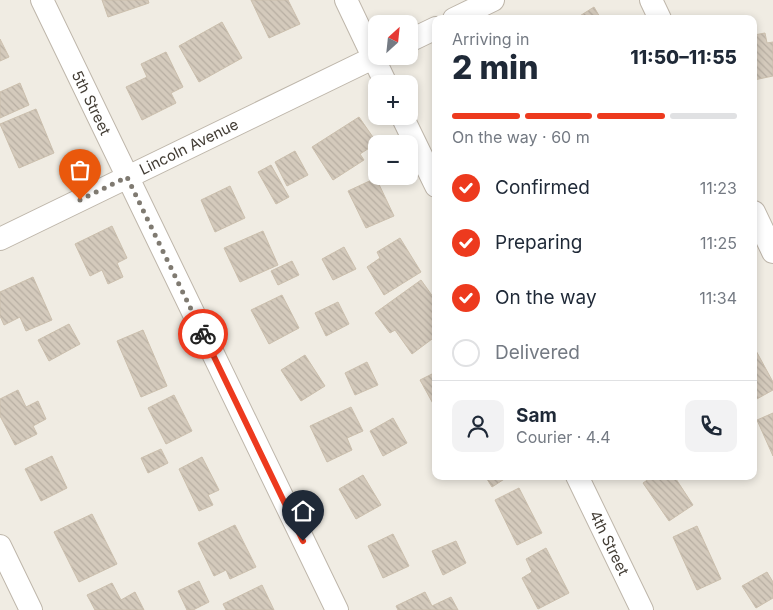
<!DOCTYPE html>
<html lang="en">
<head>
<meta charset="utf-8">
<style>
  body { margin:0; font-family:Inter,sans-serif; background:#f2f2f3; color:#1f2937; height:100vh; display:flex; flex-direction:column; font-size:19px; white-space:nowrap }
  * { box-sizing:border-box; margin:0 }
  p { font-size:16px; color:#747a83 }
  .icon { flex:none; width:28px; height:28px; fill:none; stroke:currentColor; stroke-width:2; stroke-linecap:round; stroke-linejoin:round }
  .map { position:relative; flex:1; overflow:hidden }
  .details { position:absolute; left:432px; top:15px; width:325px; height:465px; display:flex; flex-direction:column; background:#fff; border-radius:10px; box-shadow:0 2px 8px #0003 }
  .details>* { flex:none }
  .needle { width:32px; rotate:27deg }
  .controls { position:absolute; left:368px; top:15px; display:grid; gap:10px }
  .controls a { display:grid; place-items:center; width:50px; height:50px; border-radius:10px; background:#fff; box-shadow:0 2px 8px #0003; font-size:25px }
  .pin { position:absolute; display:grid; place-items:center; width:42px; height:42px; color:#fff; margin:-51px -21px; border-radius:50% 50% 50% 0; rotate:-45deg; box-shadow:0 0 5px #0007 }
  .pin .icon { rotate:45deg }
  .courier { position:absolute; display:grid; place-items:center; width:50px; height:50px; margin:-25px; border:4px solid #ed3a1e; border-radius:50%; background:#fff; color:#222; box-shadow:0 1px 6px #0007 }
  .headline em { font-style:normal; font-weight:800 }
  .headline div { display:flex; flex-direction:column-reverse }
  .headline { display:flex; align-items:center; justify-content:space-between; height:85px; padding:0 20px }
  h1 { font-size:32px; font-weight:800; line-height:38px }
  .bar { display:grid; grid-template-columns:repeat(4,1fr); gap:8px 5px; align-content:center; height:60px; padding:0 20px }
  .bar i { height:6px; border-radius:4px; background:#e0e1e3 }
  .bar .on { background:#ed3a1e }
  .bar p { grid-column:span 4 }
  .line { display:flex; align-items:center; gap:12px; padding:0 20px; border-top:1px solid #e0e1e3 }
  .line div { flex:1 }
  .round { display:grid; place-items:center; flex:none; width:52px; height:52px; border-radius:10px; background:#f2f2f3 }
  ol { padding:0 20px; list-style:none }
  li { display:flex; align-items:center; gap:15px; height:55px }
  li p { margin-inline-start:auto }
  li .icon { padding:5px; border-radius:50%; background:#ed3a1e; color:#fff; stroke-width:4 }
  li:last-child { color:#747a83 }
  li i { width:28px; height:28px; border:2px solid #e0e1e3; border-radius:50% }
  .map>svg:first-child { display:block }
</style>
</head>
<body>
<div class="map">
<svg width="773" height="610" viewBox="0 0 773 610">
  <defs>
    <pattern id="building-back-hatch" width="6" height="6" patternUnits="userSpaceOnUse" patternTransform="scale(1.25)"><rect width="6" height="6" fill="#d4cabc"/><path d="M-1 5l2 2M0 0l6 6M5-1l2 2" fill="none" stroke="#b7aea2"/></pattern>
  </defs>
  <rect width="100%" height="100%" fill="#f0ece3"/>
  <path fill="url(#building-back-hatch)" stroke="#cbbfad" d="M102,0H148L149,3L108,17Z
    M251,0H288L300,24L269,38Z
    M594,7L601,19H575Z
    M222,22L242,58L199,82L179,46Z
    M765,33L767,43L773,42V76L754,80V35Z
    M0,39L9,57L0,61Z
    M166,52L183,87L171,93L176,103L142,120L126,87L147,77L141,64Z
    M20,83L29,105L0,118V92Z
    M36,109L54,153L19,168L0,124Z
    M359,117L377,143L360,154L364,160L333,180L312,147Z
    M295,151L308,175L287,186L275,162Z
    M271,165L289,197L276,204L258,172Z
    M376,178L394,216L366,228L348,191Z
    M230,186L245,218L215,232L201,200Z
    M112,226L127,258L117,263L123,277L108,284L102,270L90,276L75,244Z
    M263,231L278,265L240,282L224,248Z
    M400,238L421,272L384,295L367,267L380,258L377,252Z
    M344,247L356,269L333,280L322,259Z
    M292,261L299,275L278,285L271,271Z
    M33,277L52,320L26,331L20,317L4,325L0,316V292Z
    M421,280L436,301V315L433,318L436,322V336L412,354L395,330L390,333L375,313Z
    M282,295L299,328L269,344L251,310Z
    M338,302L349,324L326,336L315,313Z
    M69,324L80,344L49,361L38,340Z
    M143,330L167,386L141,397L117,341Z
    M754,347L773,382V390L755,400Z
    M305,355L325,386L301,401L281,370Z
    M367,362L378,385L355,395L345,373Z
    M436,372V409L420,380Z
    M18,390L26,407L38,401L46,419L33,426L37,434L15,445L0,416V399Z
    M174,395L192,431L166,444L148,408Z
    M351,407L363,431L347,438L352,450L327,462L310,426Z
    M773,413V456L757,420Z
    M393,418L407,443L383,456L370,431Z
    M161,449L168,463L148,473L141,458Z
    M52,456L67,488L41,501L25,469Z
    M202,457L219,490L208,495L213,505L199,511L179,469Z
    M363,475L381,505L356,519L339,489Z
    M485,476H509L492,487Z
    M653,476H674L693,505L669,521L643,483Z
    M519,488L542,533L517,545L495,500Z
    M92,514L117,564L79,582L54,532Z
    M235,525L256,567L230,579L226,570L214,576L198,543Z
    M697,526L721,579L697,590L673,537Z
    M393,534L409,566L383,578L368,546Z
    M456,541L466,563L443,575L432,551Z
    M546,548L569,593L538,609L522,578L532,572L526,559Z
    M767,572L773,582V598L756,608L742,586Z
    M199,581L209,602L193,610H187L178,591Z
    M112,583L121,600L135,592L144,610H95L87,595Z
    M262,585L274,610H226L223,604Z
    M425,592L432,606L451,597L458,610H398L396,606Z"/>
  <g fill="none" stroke-linecap="round" stroke-linejoin="round">
    <defs>
      <path id="street" d="M42,0L337,610
        M346,0L386,84
        M651,0L660,19
        M454,19L493,0
        M409,41L436,28
        M402,116L436,186
        M754,212L773,252
        M0,239L377,56
        M577,476L642,610
        M0,546L31,610"/>
    </defs>
    <use href="#street" stroke="#beb6aa" stroke-width="24"/>
    <use href="#street" stroke="#fff" stroke-width="22"/>
  </g>
  <g fill="none" stroke-linecap="round" stroke-linejoin="round">
    <path stroke="#7f7a71" stroke-width="5" stroke-dasharray="0 9" d="M80,200L127,177L203,334"/>
    <path stroke="#ed3a1e" stroke-width="6" d="M203,334L303,541"/>
  </g>
  <g text-anchor="middle" stroke-width="5" stroke-linejoin="round" paint-order="stroke">
    <g font-size="15" fill="#423c34" stroke="#fff">
      <text transform="translate(91 103) rotate(64)" y="5">5th Street</text>
      <text transform="translate(189 147) rotate(-26)" y="5">Lincoln Avenue</text>
      <text transform="translate(609 543) rotate(64)" y="5">4th Street</text>
    </g>
  </g>
</svg>
<div class="controls">
<a><svg class="needle" viewBox="-14 -14 28 28"><path d="M0-13l5 13h-10z" fill="#e53935"/><path d="M0 13l5-13h-10z" fill="#747a83"/></svg></a>
<a>+</a>
<a>−</a>
</div>
<div class="pin" style="left:80px;top:200px;background:#ea580c"><svg class="icon" aria-label="bag" viewBox="0 0 24 24"><path d="M5 8h14l-1 12H6zM9 8a3 3 0 0 1 6 0"/></svg></div>
<div class="pin" style="left:303px;top:541px;background:#1f2937"><svg class="icon" aria-label="home" viewBox="0 0 24 24"><path d="M3 11l9-7 9 7M6 9v11h12V9"/></svg></div>
<div class="courier" style="left:203px;top:334px"><svg class="icon" aria-label="bike" viewBox="0 0 24 24"><circle cx="6" cy="16" r="4"/><circle cx="18" cy="16" r="4"/><path d="M6 16l4-8h5l3 8M10 8l3 8H6M13 5h3"/></svg></div>
<section class="details">
<div class="headline"><div><h1>2 min</h1><p>Arriving in</p></div><em>11:50–11:55</em></div>
<div class="bar"><i class="on"></i><i class="on"></i><i class="on"></i><i></i><p>On the way · 60 m</p></div>
<ol>
<li><svg class="icon" aria-label="check" viewBox="0 0 24 24"><path d="M5 12l5 5 9-10"/></svg>Confirmed<p>11:23</p></li>
<li><svg class="icon" aria-label="check" viewBox="0 0 24 24"><path d="M5 12l5 5 9-10"/></svg>Preparing<p>11:25</p></li>
<li><svg class="icon" aria-label="check" viewBox="0 0 24 24"><path d="M5 12l5 5 9-10"/></svg>On the way<p>11:34</p></li>
<li><i></i>Delivered</li>
</ol>
<div class="line" style="height:90px"><a class="round"><svg class="icon" aria-label="person" viewBox="0 0 24 24"><circle cx="12" cy="8" r="4"/><path d="M4 21q1-7 8-7t8 7"/></svg></a><div><b>Sam</b><p>Courier · 4.4</p></div><a class="round"><svg class="icon" aria-label="phone" viewBox="0 0 24 24"><path d="M5 4h4l2 5-3 2q2 4 5 5l2-3 5 2v4C11 20 4 13 5 4z"/></svg></a></div>
</section>
</div>
</body>
</html>
